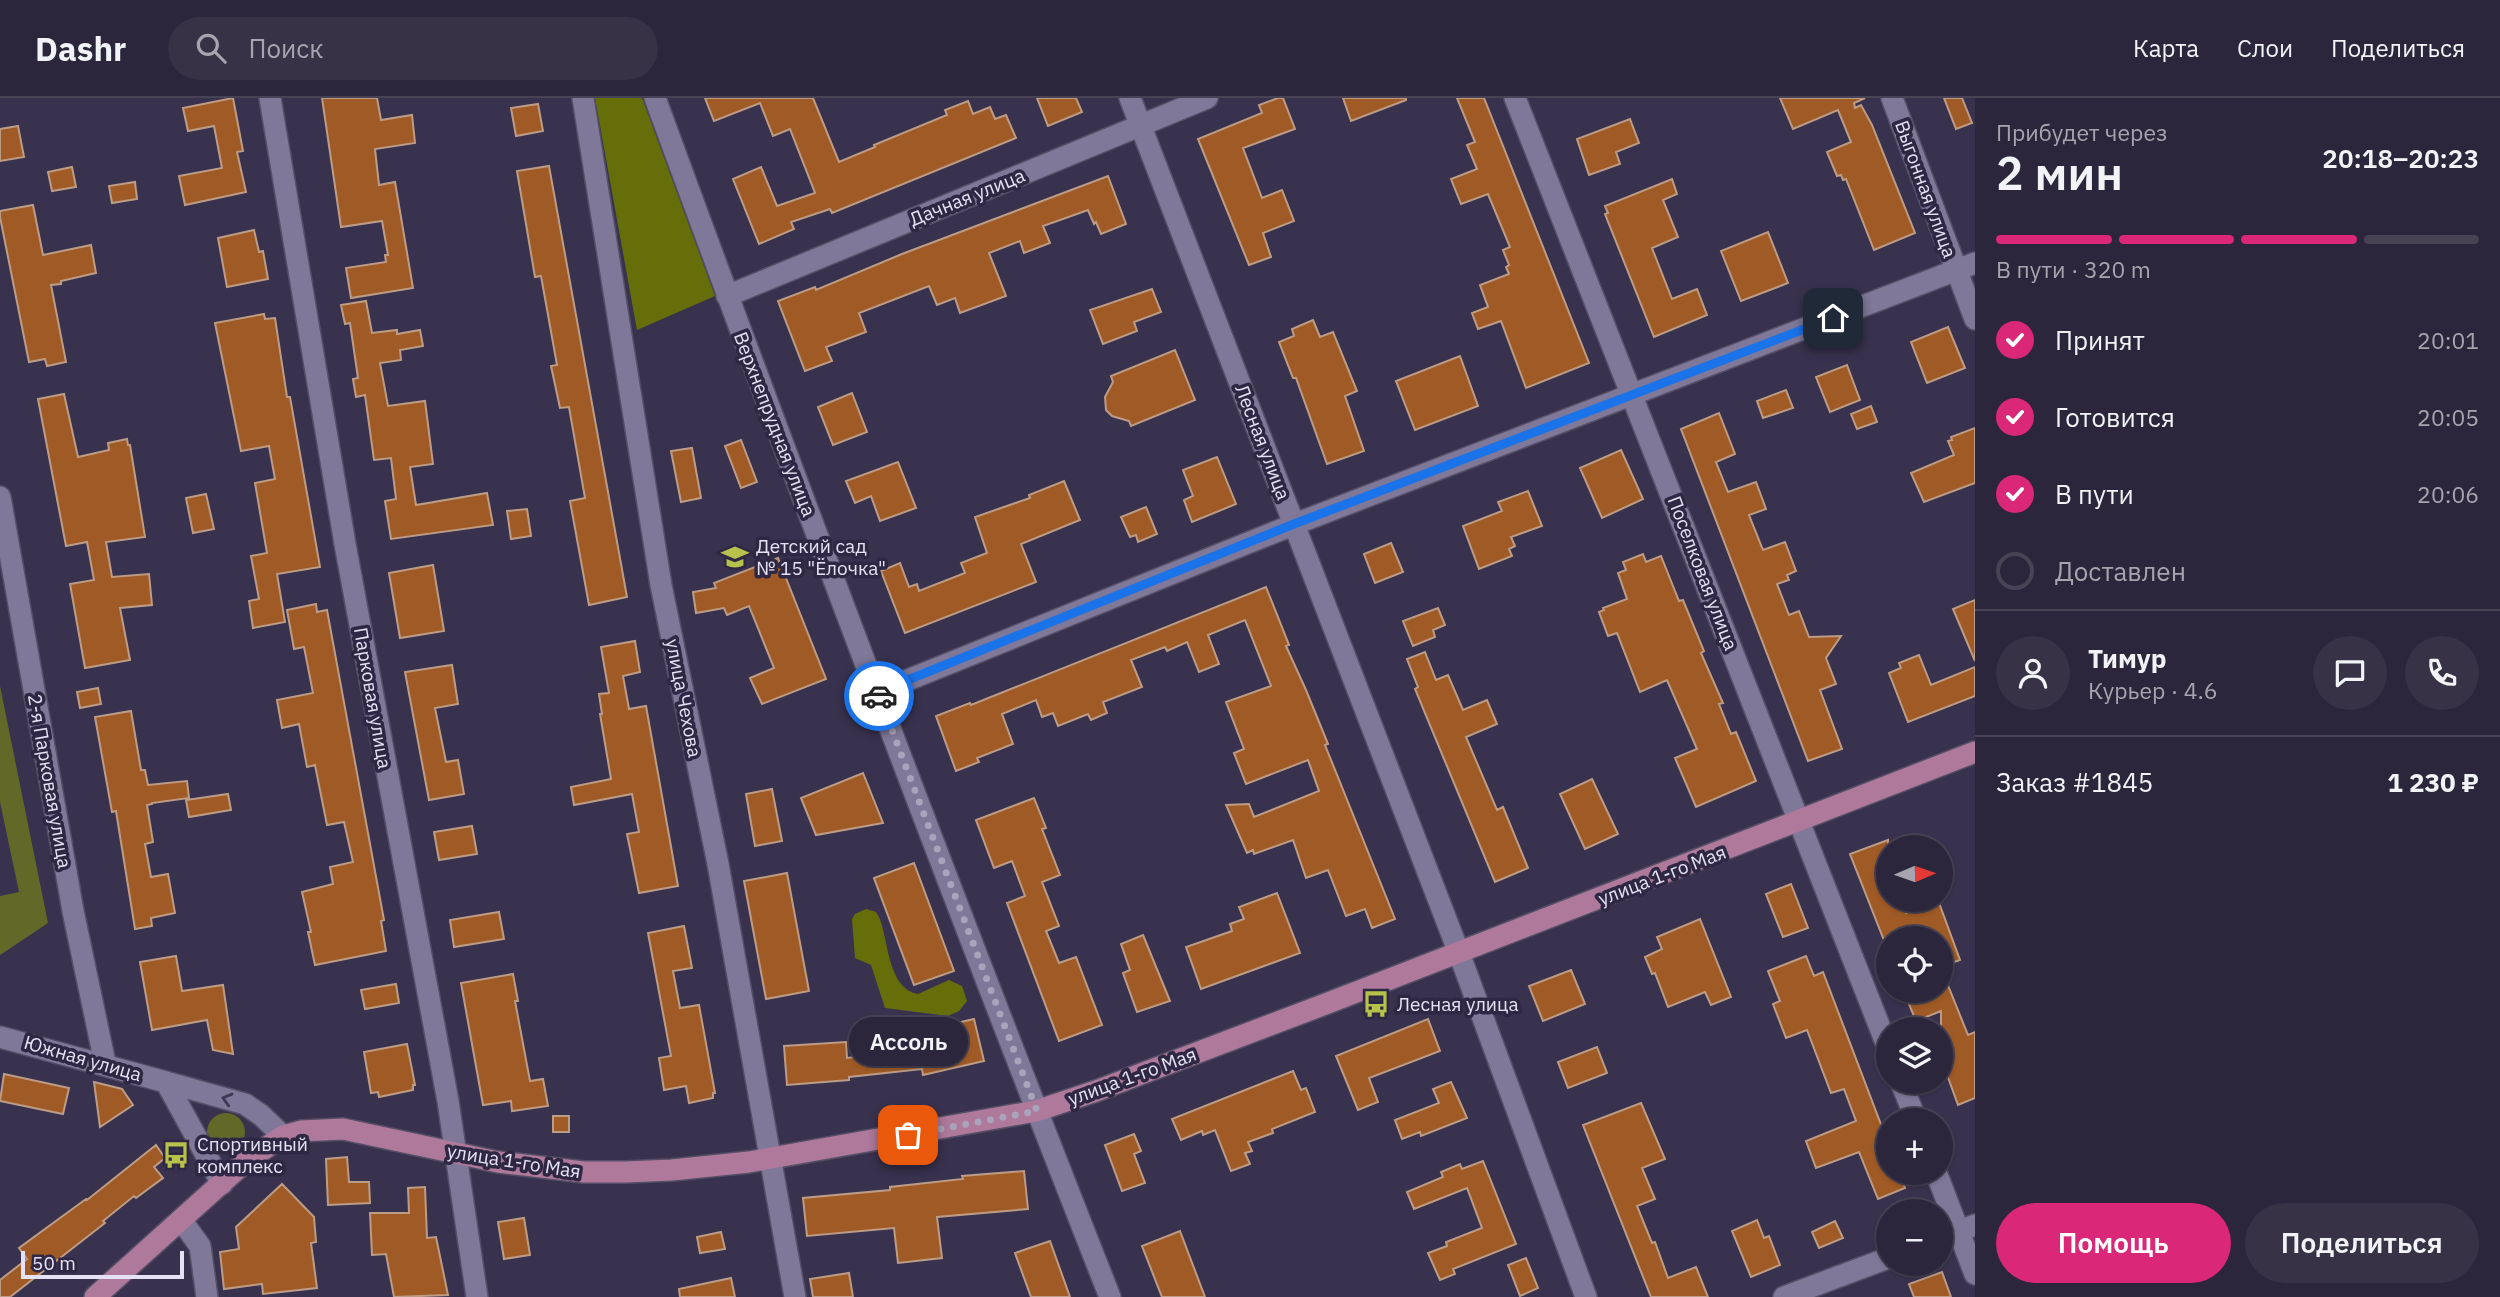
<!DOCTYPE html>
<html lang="ru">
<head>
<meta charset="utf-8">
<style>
  body { margin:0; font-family:"IBM Plex Sans",sans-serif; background:#373246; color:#f1f3f6; height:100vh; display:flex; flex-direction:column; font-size:26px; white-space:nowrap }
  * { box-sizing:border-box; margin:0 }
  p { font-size:23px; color:#a6a5af }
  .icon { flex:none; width:38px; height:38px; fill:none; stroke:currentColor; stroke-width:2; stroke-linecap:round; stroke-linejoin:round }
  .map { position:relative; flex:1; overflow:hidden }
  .panel { display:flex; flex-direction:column; background:#2b263b; width:525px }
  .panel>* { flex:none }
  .needle { width:46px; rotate:88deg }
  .buttons { position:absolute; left:1876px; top:737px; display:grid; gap:14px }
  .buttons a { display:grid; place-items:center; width:77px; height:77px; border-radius:50%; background:#2b263b; box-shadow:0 2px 5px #0004,0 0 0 2px #474355; font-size:35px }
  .scale { position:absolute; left:21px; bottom:18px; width:163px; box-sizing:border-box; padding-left:7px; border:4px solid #e6e2f5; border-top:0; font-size:19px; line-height:24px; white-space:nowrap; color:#e6e2f5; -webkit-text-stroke:5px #2f2844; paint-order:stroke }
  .pin { position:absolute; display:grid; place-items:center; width:60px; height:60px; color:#fff; margin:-30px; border-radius:14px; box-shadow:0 4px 10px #0006 }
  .courier { position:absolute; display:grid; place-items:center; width:70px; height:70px; margin:-35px; border:5px solid #1a73e8; border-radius:50%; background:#fff; color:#222; box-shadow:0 2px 9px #0007 }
  .bubble { position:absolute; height:49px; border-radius:24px; background:#2b263b; box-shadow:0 2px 5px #0004,0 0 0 2px #474355; font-size:23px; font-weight:600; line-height:49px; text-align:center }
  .overview em { font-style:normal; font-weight:600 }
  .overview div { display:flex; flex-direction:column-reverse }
  .overview { display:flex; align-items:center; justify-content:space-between; height:119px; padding:0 21px }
  h1 { font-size:46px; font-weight:600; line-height:52px }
  .bar { display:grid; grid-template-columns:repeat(4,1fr); gap:10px 7px; align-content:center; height:84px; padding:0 21px }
  .bar i { height:9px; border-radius:5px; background:#474355 }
  .bar .active { background:#db2777 }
  .bar p { grid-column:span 4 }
  .line { display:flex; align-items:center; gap:18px; padding:0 21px; border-top:2px solid #474355 }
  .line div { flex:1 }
  .round { display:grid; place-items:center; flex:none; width:74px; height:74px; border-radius:37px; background:#373246 }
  ol { padding:0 21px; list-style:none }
  li { display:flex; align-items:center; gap:21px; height:77px }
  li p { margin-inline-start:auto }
  li .icon { padding:7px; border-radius:50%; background:#db2777; color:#fff; stroke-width:4 }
  li:last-child { color:#a6a5af }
  li i { width:38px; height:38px; border:4px solid #474355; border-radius:50% }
  .button { display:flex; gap:14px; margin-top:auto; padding:14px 21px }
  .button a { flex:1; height:80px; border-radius:42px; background:#db2777; color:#fff; font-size:28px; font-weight:600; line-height:80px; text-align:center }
  .button a+a { background:#373246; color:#f1f3f6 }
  header { display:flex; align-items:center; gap:42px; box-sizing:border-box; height:98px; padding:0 35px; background:#2b263b; border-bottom:2px solid #474355 }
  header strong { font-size:33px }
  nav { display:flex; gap:38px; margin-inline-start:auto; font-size:24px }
  .search { width:490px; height:63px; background:#373246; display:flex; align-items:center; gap:18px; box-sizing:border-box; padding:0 24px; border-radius:38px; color:#a6a5af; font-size:26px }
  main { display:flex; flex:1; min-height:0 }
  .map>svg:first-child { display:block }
</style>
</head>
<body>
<header>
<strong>Dashr</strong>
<div class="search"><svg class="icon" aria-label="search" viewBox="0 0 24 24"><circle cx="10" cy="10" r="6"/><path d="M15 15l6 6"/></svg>Поиск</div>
<nav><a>Карта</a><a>Слои</a><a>Поделиться</a></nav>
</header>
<main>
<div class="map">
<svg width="1975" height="1199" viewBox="0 0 1975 1199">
  <rect width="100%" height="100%" fill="#39324f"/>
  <path fill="#616828" d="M0,588L48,825L0,857V798L19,794L0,704Z
    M207 1034a19 19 0 1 1 38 0a19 19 0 1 1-38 0Z"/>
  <path fill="#666e0a" d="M595,0H642L715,198L637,232Z
    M866,811L876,814L879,819C889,842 887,890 918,896L949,882L962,888L967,903L959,913L948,918L885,910L871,867L855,860L852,821L855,816Z"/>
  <path fill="#9f5a25" stroke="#bd9c86" stroke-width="2" d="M233,0L243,53L237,54L246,94L185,107L179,78L222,70L214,28L188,33L183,10Z
    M322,0H377L381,22L412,17L415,45L375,51L379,87L395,84L413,190L351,200L346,170L386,164L385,157H388L382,123L341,129Z
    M705,0H813L839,64L875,49L874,47L947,17L945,12L968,3L973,16L990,9L995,21L1006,17L1016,40L832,115L830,111L791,124L794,131L759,146L733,81L761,69L777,108L815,95L790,31L773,38L760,5L714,23Z
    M1037,0H1076L1082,14L1048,28Z
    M1278,0H1283L1295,31L1243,50L1262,100L1282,92L1294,123L1263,135L1271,159L1249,167L1198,41L1262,15L1259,7Z
    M1343,0H1406V2L1351,23Z
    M1457,0H1484L1589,265L1526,290L1501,223L1478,231L1472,215L1488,209L1480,187L1509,176L1506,169L1509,167L1503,152L1510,149L1488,96L1461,106L1451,81L1477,71L1467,47L1475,44Z
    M1780,0H1865L1854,5L1855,10L1861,7L1872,27L1915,135L1874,152L1846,81L1843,82L1841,77L1837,78L1827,54L1851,44L1838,12L1793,31Z
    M1944,0H1962L1972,25L1956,31Z
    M538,6L543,33L516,38L511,10Z
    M1630,21L1639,45L1616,54L1620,66L1589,77L1577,41Z
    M18,28L24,59L0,63V31Z
    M549,68L627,499L589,507L570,403L585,400L569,309L560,310L551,268L557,267L541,178L535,179L517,73Z
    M72,69L76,89L52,93L48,74Z
    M1108,78L1126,126L1101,136L1096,124L1094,126L1088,112L1043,128L1050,145L1024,155L1020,143L989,155L1006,198L960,215L955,200L937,207L929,188L859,215L866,234L826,249L832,263L805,273L778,203L815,189L816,192L902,156Z
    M1672,81L1677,96L1663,102L1678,139L1652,150L1672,201L1697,191L1707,217L1654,239L1605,116L1608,115L1605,108Z
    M135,84L137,101L112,105L109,88Z
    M33,107L43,157L91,147L96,175L61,183V186L51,187L66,264L47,268L45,261L29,264L0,119V113Z
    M254,132L259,154L263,153L268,181L227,189L218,140Z
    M1768,134L1788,185L1741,203L1721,153Z
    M1152,191L1161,214L1134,224L1137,233L1103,246L1090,212Z
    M366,203L372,235L397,232V236L420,232L423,248L400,252L401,262L380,265L388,308L425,303L433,366L410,369L416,407L487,395L493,427L391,441L385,403L396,401L391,360L374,362L365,297L356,299L353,281L358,280L350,225L345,226L341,207Z
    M264,216L265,221L275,220L287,299H290L320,469L277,476L285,524L253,530L249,503L259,501L251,458L267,455L255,385L275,381L269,348L241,353L215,225Z
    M1313,222L1320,239L1333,234L1357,293L1345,298L1364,353L1327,366L1296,280H1293L1279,244L1294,238L1292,231Z
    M1948,229L1965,270L1927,285L1911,244Z
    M1175,252L1195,302L1131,328L1129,323L1112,318L1106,312L1105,299L1113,284L1111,278Z
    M1460,258L1478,308L1415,332L1396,283Z
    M1847,267L1860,302L1830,314L1816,279Z
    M1786,292L1793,310L1763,320L1757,303Z
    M852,295L867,334L833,347L818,309Z
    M64,296L78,359L109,352L108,345L127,341L128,347H130L145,439L106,444L112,479L149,476L152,507L120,510L130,562L85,570L70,486L94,482L87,444L66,448L38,301Z
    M1871,308L1877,324L1857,331L1851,316Z
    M1719,315L1735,356L1716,364L1728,394L1756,384L1766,411L1749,417L1763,452L1785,444L1796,473L1787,477L1789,482L1777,486L1789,517L1799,513L1809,539L1841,538L1826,560L1836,586L1820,592L1842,651L1808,663L1681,331Z
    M1975,330V385L1924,404L1911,375L1954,357L1948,343L1952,342L1951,339Z
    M741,342L757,384L741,390L725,348Z
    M692,350L701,400L681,404L671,353Z
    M1621,352L1643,401L1602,420L1580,370Z
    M1217,359L1236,406L1192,424L1184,402L1193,398L1183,372Z
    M898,364L916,410L880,423L871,398L855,405L846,383Z
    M1064,383L1080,422L1021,446L1036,484L905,535L881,473L900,465L909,489L917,486L919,493L965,475L961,465L987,455L975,419L1030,400L1029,397Z
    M1528,393L1542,428L1511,439L1515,448L1509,451L1512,458L1479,471L1463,428L1502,413L1498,404Z
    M206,396L214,431L193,435L186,400Z
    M1146,409L1157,436L1138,444L1136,437L1130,439L1121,419Z
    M527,411L531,438L511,441L507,413Z
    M1391,445L1403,474L1375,485L1364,456Z
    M1643,456L1646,464L1661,458L1679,503L1683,502L1704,553L1701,555L1723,605L1719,606L1731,636L1736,634L1756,683L1696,709L1675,660L1697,651L1667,582L1640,594L1617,535L1608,538L1599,514L1604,512L1603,510L1627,501L1618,475L1626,472L1623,464Z
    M778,460L826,581L762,606L750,580L774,570L749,508L727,517L724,510L696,515L693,494L716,490L714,485Z
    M433,467L444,533L400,540L389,475Z
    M1266,489L1289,547L1286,548L1306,592L1328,646L1325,647L1395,821L1372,830L1365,811L1346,818L1328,772L1306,780L1293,742L1254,756L1253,752L1247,755L1226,707L1249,706L1254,719L1319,693L1308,662L1246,686L1234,655L1244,651L1226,604L1271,588L1245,522L1208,537L1219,566L1199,574L1187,544L1167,553L1165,549L1131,562L1142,589L1103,604L1107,615L1091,622L1088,616L1058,628L1053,615L1042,619L1036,602L1002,616L1013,646L977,660L979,664L956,673L936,618L970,605L971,607Z
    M1975,502V563L1953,511Z
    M316,506L317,514L327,512L384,822L381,823L386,853L315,867L308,834H311L302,794L333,786L330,769L353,764L344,724L327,727L315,667L307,669L299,626L282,630L277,602L313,595L304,549L294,551L287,512Z
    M1438,510L1445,527L1433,532L1435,539L1413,548L1403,523Z
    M635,543L640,574L623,578L629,611L646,608L678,788L639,795L627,736L639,734L632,696L574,707L571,689L611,681L600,616H602L599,596L609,595L601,549Z
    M1425,554L1436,582L1448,577L1463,612L1487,602L1497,626L1466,639L1497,712L1503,709L1528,770L1495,784L1415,591L1418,589L1407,561Z
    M1919,557L1931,587L1975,569V598L1908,624L1889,575L1901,570L1899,565Z
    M452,567L458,606L435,610L446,664L458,662L464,696L429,702L405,574Z
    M98,590L101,606L80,610L77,594Z
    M131,613L141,672H145L148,687L187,683L189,700L152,705V706L147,707L153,744L145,746L151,779L168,776L175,815L151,820L152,828L135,831L116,713L112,714L95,619Z
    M863,675L883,725L816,737L801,700Z
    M1592,681L1618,736L1585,751L1560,696Z
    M772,691L782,743L755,748L746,696Z
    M228,696L231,712L189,719L186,702Z
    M1034,700L1046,730L1042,731L1060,777L1042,784L1059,828L1046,833L1059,865L1076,859L1102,927L1059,943L1007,805L1025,798L1012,763L994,770L976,722Z
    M472,728L477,756L439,762L434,734Z
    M1888,742V802H1901L1906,815L1938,802L1960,862L1941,869V840H1888L1887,850L1850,756Z
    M914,765L954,873L914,887L874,780Z
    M787,775L809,893L766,901L744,783Z
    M1791,786L1808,830L1783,839L1766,796Z
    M1277,795L1300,855L1201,891L1186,849L1232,833L1230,826L1244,821L1239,809Z
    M499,814L504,841L454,849L450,822Z
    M1700,821L1731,899L1711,907L1705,894L1668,909L1655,875L1652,876L1645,859L1662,851L1657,839Z
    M684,828L692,870L673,873L680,910L699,907L715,995H713V1000L689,1005L686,988L664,992L659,960L671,958L648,835Z
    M1143,837L1170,903L1137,914L1123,875L1130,872L1121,846Z
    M176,858L182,893L223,887L233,956L213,952L207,922L152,932L140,864Z
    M1806,858L1814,878L1823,874L1888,1045V1074H1899L1905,1090L1878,1101L1859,1054L1816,1070L1806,1043L1856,1023L1844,991L1831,995L1807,932L1786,940L1773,906L1780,903L1768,873Z
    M1941,870L1968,937L1975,934V1000L1958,1007L1946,974L1941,976V913L1916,923L1906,899L1922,892H1941Z
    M1571,872L1585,906L1543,923L1529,888Z
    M513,876L518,903H515L530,983L543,981L548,1008L512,1013L511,1003L483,1007L461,885Z
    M396,886L399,905L365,911L361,892Z
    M974,921L984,963L923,977L922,971L849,979V982L787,987L784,948L846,944L847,960L917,952L913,935Z
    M1428,921L1440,953L1369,980L1378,1004L1358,1012L1336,958Z
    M407,946L415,987H413V992L379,999L378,994L371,995L364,954Z
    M1597,949L1607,975L1568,990L1558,964Z
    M1293,973L1301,992L1306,990L1315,1014L1272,1031L1273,1035L1248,1044L1252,1053L1245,1055L1250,1066L1231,1073L1215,1032L1203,1037L1202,1033L1181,1042L1172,1021Z
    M4,976L69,990L63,1016L0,1003Z
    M94,984L122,991L133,1007L100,1029Z
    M1451,984L1467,1020L1421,1038L1420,1034L1402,1041L1395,1022L1439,1005L1433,991Z
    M1641,1005L1665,1061L1642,1070L1655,1101L1637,1108L1652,1145L1655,1144L1668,1180L1696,1169L1708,1199H1651L1583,1027Z
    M553,1018H569V1034H553Z
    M1134,1036L1141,1053L1134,1056L1145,1085L1122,1093L1105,1047Z
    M156,1047L165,1060L154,1069L163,1080L136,1100L134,1098L103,1123L105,1125L10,1199H0V1182L27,1161L19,1150L86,1101L87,1102Z
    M347,1059L349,1084H369L370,1105L328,1107L326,1061Z
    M1483,1063L1516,1146L1453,1171L1455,1176L1440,1182L1428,1155L1447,1148L1446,1144L1482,1130L1467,1090L1414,1111L1407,1094L1443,1079L1441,1074L1460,1066L1462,1071Z
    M1024,1073L1028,1111L937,1119L942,1160L898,1165L894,1130L807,1138L803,1100L890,1092V1089L963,1081L962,1078Z
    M282,1086L314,1119L316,1144L311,1145L317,1190L263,1196L262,1186L224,1191L220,1154L239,1151L236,1129Z
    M425,1089L427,1140L436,1139L448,1197L394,1199L386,1156L372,1157L370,1115H409L408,1090Z
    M524,1120L530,1157L504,1161L498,1124Z
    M1757,1122L1764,1140L1769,1138L1780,1167L1751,1179L1732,1133Z
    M1835,1123L1843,1140L1819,1150L1812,1134Z
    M1180,1133L1205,1199H1162L1142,1148Z
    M721,1134L725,1151L700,1155L697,1139Z
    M1050,1143L1070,1199H1031L1015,1155Z
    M1526,1160L1538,1190L1520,1198L1508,1167Z
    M1942,1174L1951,1199H1914L1909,1186Z
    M849,1175L853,1199H813L810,1181Z
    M731,1180L735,1199H680L679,1191Z"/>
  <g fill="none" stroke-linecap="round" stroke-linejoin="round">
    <defs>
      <path id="minor" d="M270,0L345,446L448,1003L477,1199
        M583,0L661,487L718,766L795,1199
        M655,0C802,401 953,801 1110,1199
        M1130,0L1459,855L1586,1199
        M1515,0L1888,950
        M1892,0L1975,221
        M727,198L1207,0
        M0,399L73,813L105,965
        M878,594L1295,426L1975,165
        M0,939L166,984
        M1901,984L1916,1022
        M1936,1074L1975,1176
        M222,1086L166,984L245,1006L261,1017L283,1038
        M181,1122L200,1148L207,1199
        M1941,1140L1975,1127
        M1784,1199L1888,1160"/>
      <path id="major" d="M95,1199L245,1064L283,1038L301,1033L343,1031L498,1064L584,1074H626L672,1072L749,1064L1036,1013L1096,993L1328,905L1975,654"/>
    </defs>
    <use href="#minor" stroke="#544e66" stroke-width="24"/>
    <use href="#major" stroke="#544e66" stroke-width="24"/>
    <use href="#minor" stroke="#7f7899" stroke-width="21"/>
    <use href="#major" stroke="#ae799b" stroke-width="21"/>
  </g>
  <defs><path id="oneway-chevron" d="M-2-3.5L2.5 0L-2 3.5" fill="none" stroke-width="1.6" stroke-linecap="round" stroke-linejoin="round" transform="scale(1.75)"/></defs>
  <use stroke="#3f3855" href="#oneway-chevron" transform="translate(227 1001) rotate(-164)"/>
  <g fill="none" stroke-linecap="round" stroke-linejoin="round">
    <path stroke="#a9a4bb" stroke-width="7" stroke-dasharray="0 12.6" d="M879,598L1037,1013L908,1037"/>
    <path stroke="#1a73e8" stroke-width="9" d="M879,598L878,594L1294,426L1833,220"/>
  </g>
  <defs>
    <symbol id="school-bare" viewBox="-9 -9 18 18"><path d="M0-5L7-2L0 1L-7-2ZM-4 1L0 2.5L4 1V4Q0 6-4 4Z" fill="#b6c249" stroke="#2f2844" stroke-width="2.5" paint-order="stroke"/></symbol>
    <symbol id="bus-bare" viewBox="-9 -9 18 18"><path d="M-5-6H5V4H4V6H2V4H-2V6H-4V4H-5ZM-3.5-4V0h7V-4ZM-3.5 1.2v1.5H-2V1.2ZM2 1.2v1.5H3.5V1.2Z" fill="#b6c249" stroke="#2f2844" stroke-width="2.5" paint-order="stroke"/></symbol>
  </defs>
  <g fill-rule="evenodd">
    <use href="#school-bare" x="716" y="440" width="38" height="38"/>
    <use href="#bus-bare" x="1357" y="887" width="38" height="38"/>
    <use href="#bus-bare" x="157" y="1038" width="38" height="38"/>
  </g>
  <g text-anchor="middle" stroke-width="7" stroke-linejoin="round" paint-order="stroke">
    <g font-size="19" fill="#e6e2f5" stroke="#2f2844">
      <text transform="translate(1926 91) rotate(70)" y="7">Выгонная улица</text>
      <text transform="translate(967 99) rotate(-22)" y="7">Дачная улица</text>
      <text transform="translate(775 326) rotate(69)" y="7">Верхнепрудная улица</text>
      <text transform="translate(1263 344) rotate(69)" y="7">Лесная улица</text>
      <text transform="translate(1703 475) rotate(69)" y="7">Поселковая улица</text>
      <text transform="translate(373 600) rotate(80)" y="7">Парковая улица</text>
      <text transform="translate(684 600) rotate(79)" y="7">улица Чехова</text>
      <text transform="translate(50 683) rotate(80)" y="7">2-я Парковая улица</text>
      <text transform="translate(1662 777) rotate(-21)" y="7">улица 1-го Мая</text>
      <text transform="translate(83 960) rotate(16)" y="7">Южная улица</text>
      <text transform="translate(1132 978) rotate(-20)" y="7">улица 1-го Мая</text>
      <text transform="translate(514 1063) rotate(9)" y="7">улица 1-го Мая</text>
    </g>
    <g font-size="19" fill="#e6e2f5" stroke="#2f2844" text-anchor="start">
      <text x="756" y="455">Детский сад<tspan x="756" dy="22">№ 15 "Ёлочка"</tspan></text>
      <text x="1397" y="913">Лесная улица</text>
      <text x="197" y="1053">Спортивный<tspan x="197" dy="22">комплекс</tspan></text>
    </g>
  </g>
</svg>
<div class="buttons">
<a><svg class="needle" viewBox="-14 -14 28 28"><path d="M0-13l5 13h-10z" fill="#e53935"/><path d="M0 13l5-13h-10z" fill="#a6a5af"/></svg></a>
<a><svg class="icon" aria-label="locate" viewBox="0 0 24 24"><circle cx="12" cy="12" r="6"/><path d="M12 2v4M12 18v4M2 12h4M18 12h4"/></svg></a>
<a><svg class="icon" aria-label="layers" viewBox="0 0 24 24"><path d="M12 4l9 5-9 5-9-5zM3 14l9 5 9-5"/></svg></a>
<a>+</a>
<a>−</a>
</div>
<div class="scale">50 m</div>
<div class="pin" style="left:908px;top:1037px;background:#ea580c"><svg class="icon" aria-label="bag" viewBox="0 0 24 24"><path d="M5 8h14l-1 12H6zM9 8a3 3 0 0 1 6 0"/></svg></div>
<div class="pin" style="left:1833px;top:220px;background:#1f2937"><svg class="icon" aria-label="home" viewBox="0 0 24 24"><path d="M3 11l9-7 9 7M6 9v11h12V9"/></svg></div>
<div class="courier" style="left:879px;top:598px"><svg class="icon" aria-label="car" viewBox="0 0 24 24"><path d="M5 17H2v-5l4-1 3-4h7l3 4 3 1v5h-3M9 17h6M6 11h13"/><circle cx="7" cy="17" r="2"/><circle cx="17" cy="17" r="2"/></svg></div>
<div class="bubble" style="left:849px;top:919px;width:119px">Ассоль</div>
</div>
<section class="panel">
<div class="overview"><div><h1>2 мин</h1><p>Прибудет через</p></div><em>20:18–20:23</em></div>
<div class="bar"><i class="active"></i><i class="active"></i><i class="active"></i><i></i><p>В пути · 320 m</p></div>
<ol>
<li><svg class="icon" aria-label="check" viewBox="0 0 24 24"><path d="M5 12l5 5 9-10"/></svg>Принят<p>20:01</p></li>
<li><svg class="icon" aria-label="check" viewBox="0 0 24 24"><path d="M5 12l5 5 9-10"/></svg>Готовится<p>20:05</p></li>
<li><svg class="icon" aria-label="check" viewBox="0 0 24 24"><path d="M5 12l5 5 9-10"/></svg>В пути<p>20:06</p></li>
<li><i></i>Доставлен</li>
</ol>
<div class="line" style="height:126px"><a class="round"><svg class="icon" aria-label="person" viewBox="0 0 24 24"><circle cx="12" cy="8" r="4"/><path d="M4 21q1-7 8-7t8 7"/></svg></a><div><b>Тимур</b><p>Курьер · 4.6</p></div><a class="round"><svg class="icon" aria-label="chat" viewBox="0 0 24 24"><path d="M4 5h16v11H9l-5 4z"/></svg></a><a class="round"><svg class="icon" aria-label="phone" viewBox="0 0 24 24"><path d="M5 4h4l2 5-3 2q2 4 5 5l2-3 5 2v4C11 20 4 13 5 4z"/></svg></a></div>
<div class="line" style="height:91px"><div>Заказ #1845</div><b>1 230 ₽</b></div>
<div class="button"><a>Помощь</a><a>Поделиться</a></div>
</section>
</main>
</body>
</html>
